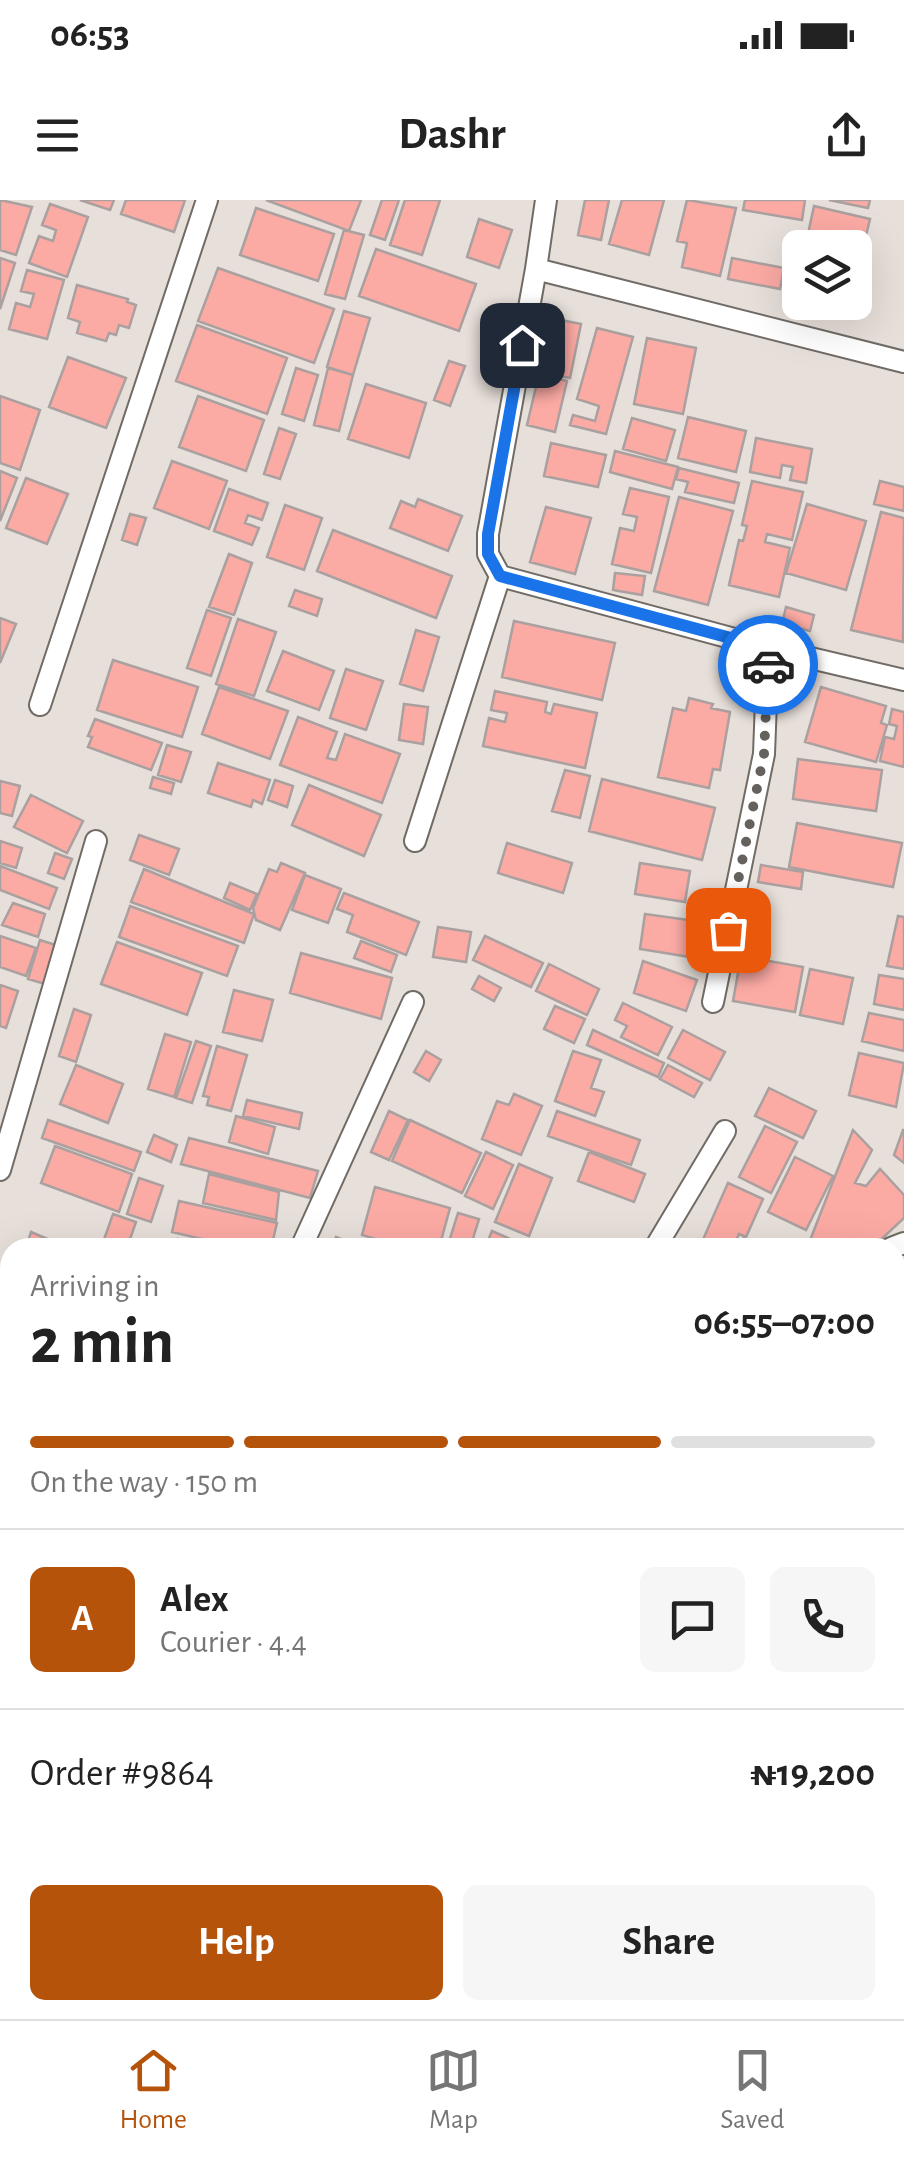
<!DOCTYPE html>
<html lang="en">
<head>
<meta charset="utf-8">
<style>
  body { margin:0; font-family:"Alegreya Sans",sans-serif; background:#f6f6f6; color:#222; height:100vh; display:flex; flex-direction:column; font-size:38px; white-space:nowrap }
  * { box-sizing:border-box; margin:0 }
  p { font-size:32px; color:#767676 }
  .icon { flex:none; width:55px; height:55px; fill:none; stroke:currentColor; stroke-width:2; stroke-linecap:round; stroke-linejoin:round }
  .map { position:relative; flex:1; overflow:hidden }
  .sheet { position:absolute; left:0px; top:1038px; width:905px; height:782px; display:flex; flex-direction:column; background:#fff; border-radius:30px 30px 0 0; box-shadow:0 10px 40px #0002 }
  .sheet>* { flex:none }
  .controls { position:absolute; left:782px; top:30px; display:grid; gap:20px }
  .controls a { display:grid; place-items:center; width:90px; height:90px; border-radius:15px; background:#fff; box-shadow:0 10px 40px #0002; font-size:50px }
  .pin { position:absolute; display:grid; place-items:center; width:85px; height:85px; color:#fff; margin:-42px; border-radius:20px; box-shadow:0 5px 15px #0006 }
  .courier { position:absolute; display:grid; place-items:center; width:100px; height:100px; margin:-50px; border:8px solid #1a73e8; border-radius:50%; background:#fff; color:#222; box-shadow:0 2px 12px #0007 }
  .summary em { font-style:normal; font-weight:700 }
  .summary div { display:flex; flex-direction:column-reverse }
  .summary { display:flex; align-items:center; justify-content:space-between; height:170px; padding:0 30px }
  h1 { font-size:65px; font-weight:700; line-height:75px }
  .bar { display:grid; grid-template-columns:repeat(4,1fr); gap:15px 10px; align-content:center; height:120px; padding:0 30px }
  .bar i { height:12px; border-radius:8px; background:#e0e0e0 }
  .bar .active { background:#b45309 }
  .bar p { grid-column:span 4 }
  .line { display:flex; align-items:center; gap:25px; padding:0 30px; border-top:2px solid #e0e0e0 }
  .line div { flex:1 }
  .round { display:grid; place-items:center; flex:none; width:105px; height:105px; border-radius:15px; background:#f6f6f6 }
  .button { display:flex; gap:20px; margin-top:auto; padding:20px 30px }
  .button a { flex:1; height:115px; border-radius:15px; background:#b45309; color:#fff; font-size:40px; font-weight:700; line-height:115px; text-align:center }
  .button a+a { background:#f6f6f6; color:#222 }
  .status { display:flex; justify-content:space-between; align-items:center; height:70px; padding:0 50px; background:#fff; direction:ltr }
  .status svg { height:28px; fill:currentColor }
  header { display:flex; justify-content:space-between; align-items:center; height:130px; padding:0 30px; background:#fff; font-size:45px; font-weight:700 }
  .tabs { display:flex; justify-content:space-around; align-items:center; height:140px; border-top:2px solid #e0e0e0; background:#fff; font-size:28px; color:#767676 }
  .tabs a { display:grid; justify-items:center; gap:5px }
  .tabs .active { color:#b45309 }
  .map>svg:first-child { display:block }
</style>
</head>
<body>
<div class="status"><b>06:53</b><svg viewBox="0 0 49 12"><path d="M0 12V9h3v3zM5 12V6h3v6zM10 12V3h3v9zM15 12V0h3v12zM26 1h20v11H26zM47 4h2v5h-2z"/></svg></div>
<header><svg class="icon" aria-label="menu" viewBox="0 0 24 24"><path d="M4 6h16M4 12h16M4 18h16"/></svg>Dashr<svg class="icon" aria-label="share" viewBox="0 0 24 24"><path d="M12 15V3M7 8l5-5 5 5M5 13v7h14v-7"/></svg></header>
<div class="map">
<svg width="904" height="1819" viewBox="0 0 904 1819">
  <rect width="100%" height="100%" fill="#e7dfd9"/>
  <path fill="#fcaaa4" stroke="#aaa09f" stroke-width="2.5" d="M0,0L32,7L16,55L0,50Z
    M80,0H114L110,10Z
    M126,0H185L174,32L121,14Z
    M266,0H361L349,31Z
    M382,0H399L385,40L370,35Z
    M405,0H440L422,55L390,45Z
    M585,0H609L601,40L578,35Z
    M622,0H664L649,55L609,44Z
    M687,0L736,8L720,76L682,67L687,43L677,41Z
    M745,0H805L802,20L743,10Z
    M829,0H870L868,8Z
    M50,4L88,17L67,77L29,63L39,36L53,41L56,30L42,25Z
    M814,6L870,19L864,44L856,42L854,48H805Z
    M256,8L334,34L318,81L240,55Z
    M479,19L512,30L499,68L467,57Z
    M344,30L364,35L345,99L325,94Z
    M376,49L476,84L459,131L359,96Z
    M0,58L15,63L0,109Z
    M732,58L784,68L780,89L728,79Z
    M218,68L334,109L314,163L198,121Z
    M27,70L64,80L47,139L9,129L16,103L30,107L34,94L21,91Z
    M77,85L128,99L127,102L136,105L129,128L119,125L116,135L109,133L106,141L77,133L80,122L68,118Z
    M344,111L370,118L353,175L327,167Z
    M546,117L581,124L570,178L535,171Z
    M197,125L287,158L267,214L176,181Z
    M597,128L633,137L606,234L570,225L573,215L595,221L599,206L577,199Z
    M647,138L696,148L683,214L634,204Z
    M68,157L126,178L106,228L49,207Z
    M449,161L465,166L450,206L434,200Z
    M296,168L318,175L304,221L282,214Z
    M328,168L353,175L339,231L314,225Z
    M539,174L567,181L555,232L527,225Z
    M366,184L426,203L409,258L348,239Z
    M0,196L40,210L20,270L0,263Z
    M198,196L264,220L246,271L179,247Z
    M688,217L746,231L736,272L678,258Z
    M632,218L675,230L666,261L623,249Z
    M279,228L296,234L280,279L264,274Z
    M756,238L812,249L806,283L790,280L793,267L782,265L780,278L750,272Z
    M551,243L606,255L598,287L544,276Z
    M615,251L678,267L672,289L610,272Z
    M172,261L227,281L209,329L154,308Z
    M679,268L739,283L734,303L685,292L688,282L676,279Z
    M0,271L17,278L0,321Z
    M26,278L68,294L47,344L6,328Z
    M752,281L803,292L792,340L767,334L765,342L790,348L779,397L729,385L739,340L743,341L747,326L742,325Z
    M880,281L904,287V311L874,304Z
    M630,288L669,297L651,373L612,364L620,328L634,331L637,317L623,314Z
    M229,289L268,303L262,320L248,315L245,323L259,328L252,345L214,331Z
    M679,297L733,311L708,405L654,391Z
    M418,299L462,316L448,351L390,328L401,301L415,307Z
    M807,304L866,321L846,390L786,373Z
    M285,305L322,318L304,370L267,357Z
    M546,307L591,318L575,374L530,362Z
    M881,312L904,318L903,442L851,430Z
    M130,314L146,318L137,345L122,340Z
    M333,330L452,376L436,418L317,371Z
    M229,354L252,363L234,415L209,407Z
    M615,373L645,376L642,395L613,390Z
    M295,390L322,399L317,416L289,406Z
    M786,407L814,415L810,431L782,424Z
    M207,410L231,418L211,476L187,468Z
    M0,418L16,424L0,463Z
    M238,419L276,432L254,496L216,484Z
    M514,421L615,443L602,500L502,477Z
    M416,430L439,437L423,491L400,484Z
    M283,451L334,471L319,510L267,491Z
    M113,460L198,487L182,537L97,510Z
    M346,469L383,481L366,530L330,518Z
    M219,487L288,511L270,559L202,534Z
    M821,487L886,506L881,523L887,525L876,562L805,542Z
    M495,491L547,502L545,512L551,514L554,504L597,513L585,568L483,546L489,518L505,522L507,513L491,510Z
    M689,498L713,504L711,508L730,512L720,570L713,569L709,588L658,577L673,508L686,511Z
    M404,504L428,507L423,544L399,540Z
    M892,509L904,512V567L880,561L885,537L894,539L897,526L889,524Z
    M298,517L337,532L327,558L336,560L345,534L400,554L382,603L280,565Z
    M95,519L162,543L151,570L88,547L92,537L88,536Z
    M167,545L191,552L181,582L158,575Z
    M798,559L882,570L876,611L793,599Z
    M218,563L270,580L262,604L253,600L251,607L208,593Z
    M565,570L590,576L580,618L552,611Z
    M153,577L174,583L171,594L150,588Z
    M602,579L715,608L702,660L589,631Z
    M275,580L293,586L287,607L268,600Z
    M0,581L20,586L12,616L0,613Z
    M309,585L381,615L364,656L292,625Z
    M31,595L83,621L67,653L14,627Z
    M797,623L902,643L893,687L789,667Z
    M139,635L179,649L169,675L130,660Z
    M0,641L22,648L16,668L0,663Z
    M507,643L572,663L563,693L498,673Z
    M55,653L72,659L64,679L48,673Z
    M281,663L305,673L280,730L256,720L253,708L269,669L277,672Z
    M640,663L690,671L685,702L635,694Z
    M761,665L803,672L801,689L758,682Z
    M0,666L57,688L49,709L0,690Z
    M144,669L254,714L244,743L131,702Z
    M305,675L341,689L328,723L292,710Z
    M230,683L257,694L250,710L224,698Z
    M344,693L419,722L406,755L347,732L353,715L337,709Z
    M13,703L45,714L38,737L2,725Z
    M130,706L238,746L227,776L119,737Z
    M645,714L696,721L690,757L640,749Z
    M898,716L904,717V769L887,766Z
    M438,727L471,732L466,762L433,757Z
    M0,736L36,748L26,776L0,767Z
    M485,736L543,763L531,787L473,760Z
    M40,740L59,746L48,785L28,779Z
    M361,741L397,755L391,772L354,758Z
    M117,742L202,773L187,815L101,784Z
    M301,753L392,778L381,819L290,793Z
    M741,756L803,767L795,812L733,801Z
    M643,761L697,780L686,811L634,793Z
    M549,764L599,789L587,815L536,791Z
    M810,769L853,778L843,824L800,815Z
    M879,775L904,779V810L874,804Z
    M479,776L501,788L494,801L472,789Z
    M0,785L18,791L6,828L0,826Z
    M234,790L273,800L262,841L223,832Z
    M623,803L672,827L658,855L621,837L627,826L615,820Z
    M555,806L585,819L574,843L544,829Z
    M74,809L91,815L76,862L59,856Z
    M869,813L904,820V851L862,841Z
    M593,830L664,863L658,877L587,845Z
    M683,830L725,852L710,880L668,858Z
    M165,834L191,842L174,897L148,889Z
    M196,841L211,846L192,903L176,898Z
    M217,846L247,855L231,911L207,905L209,897L203,896Z
    M426,851L441,860L429,881L414,872Z
    M573,851L601,860L591,888L604,892L595,916L555,901Z
    M859,853L904,863L896,907L849,895Z
    M76,865L123,884L108,923L60,904Z
    M668,865L702,883L694,897L660,879Z
    M769,888L816,911L803,938L755,916Z
    M514,894L542,906L521,955L482,939L497,901L509,905Z
    M247,900L302,913L299,929L243,916Z
    M389,911L408,920L389,960L371,952Z
    M557,911L640,940L631,965L548,936Z
    M236,916L275,927L268,954L229,942Z
    M48,920L141,952L134,971L42,938Z
    M410,920L481,953L462,993L392,961Z
    M765,926L797,942L771,993L739,977Z
    M853,930L872,950L855,983L866,986L880,969L904,995V1018L872,1048H807Z
    M903,930H904V963L894,955Z
    M154,935L177,945L171,962L147,952Z
    M189,938L318,971L310,998L181,964Z
    M55,946L132,974L119,1012L41,983Z
    M486,952L513,965L493,1009L465,996Z
    M589,952L645,974L634,1002L578,981Z
    M795,957L833,976L806,1030L768,1012Z
    M519,964L552,978L529,1036L495,1022Z
    M209,974L279,992L276,1020L203,1003Z
    M139,978L163,986L151,1022L127,1014Z
    M728,983L763,999L746,1037L739,1034L733,1048H710L701,1044Z
    M375,987L450,1008L439,1048H406L362,1035Z
    M179,1001L277,1023L271,1048H240L172,1032Z
    M458,1013L479,1019L470,1048H447Z
    M113,1014L136,1022L127,1048H101Z
    M492,1031L526,1046L525,1048H485Z
    M31,1032L69,1048H26Z
    M336,1037L363,1048H332Z
    M744,1038L770,1048H741Z
    M178,1039L219,1048H176Z
    M904,1067V1096L895,1098V1068Z
    M904,1102V1136L895,1107Z
    M0,1119L10,1121V1137L0,1134Z
    M10,1168V1212V1209L0,1210V1170Z
    M904,1275V1310L895,1278Z
    M895,1295L904,1327V1378L895,1381Z
    M10,1331V1347L0,1351V1335Z
    M904,1383V1396L895,1399V1386Z
    M10,1385V1405L8,1406L1,1388Z
    M904,1398V1440L895,1442V1401Z
    M6,1576L10,1588V1610L0,1613V1578Z
    M904,1608V1636L896,1610Z
    M10,1681V1721L0,1724V1684Z
    M904,1732V1778L895,1781V1734Z
    M904,1782V1819H881L878,1810H895V1785Z
    M218,1810H224L227,1819H186Z
    M281,1810H309L312,1819H271L269,1813Z
    M340,1810H386L387,1819H341Z
    M459,1810H516L518,1819H461Z
    M531,1810H560L562,1819H533Z
    M615,1810H649L618,1818Z
    M675,1810H723L724,1815L677,1819Z
    M741,1810H791L793,1819H743Z"/>
  <g fill="none" stroke-linecap="round" stroke-linejoin="round">
    <defs>
      <path id="minor" d="M536,69L546,0
        M500,376L488,354V334L536,69L904,162
        M40,505L207,0
        M415,641L500,376L768,448L904,480
        M713,802L764,554L768,448
        M0,970L96,641
        M301,1048L413,802
        M655,1048L725,931
        M891,1048L904,1043
        M895,1228L904,1225
        M0,1377L10,1374
        M0,1450L10,1485
        M895,1570L904,1566
        M102,1810L104,1819
        M126,1819L154,1810"/>
    </defs>
    <use href="#minor" stroke="#716b65" stroke-width="24"/>
    <use href="#minor" stroke="#fff" stroke-width="20"/>
  </g>
  <g fill="none" stroke-linecap="round" stroke-linejoin="round">
    <path stroke="#65615d" stroke-width="10" stroke-dasharray="0 18" d="M728,730L764,554L768,465"/>
    <path stroke="#1a73e8" stroke-width="12" d="M522,145L488,334V354L500,376L768,448V465"/>
  </g>
</svg>
<div class="controls">
<a><svg class="icon" aria-label="layers" viewBox="0 0 24 24"><path d="M12 4l9 5-9 5-9-5zM3 14l9 5 9-5"/></svg></a>
</div>
<div class="pin" style="left:728px;top:730px;background:#ea580c"><svg class="icon" aria-label="bag" viewBox="0 0 24 24"><path d="M5 8h14l-1 12H6zM9 8a3 3 0 0 1 6 0"/></svg></div>
<div class="pin" style="left:522px;top:145px;background:#1f2937"><svg class="icon" aria-label="home" viewBox="0 0 24 24"><path d="M3 11l9-7 9 7M6 9v11h12V9"/></svg></div>
<div class="courier" style="left:768px;top:465px"><svg class="icon" aria-label="car" viewBox="0 0 24 24"><path d="M5 17H2v-5l4-1 3-4h7l3 4 3 1v5h-3M9 17h6M6 11h13"/><circle cx="7" cy="17" r="2"/><circle cx="17" cy="17" r="2"/></svg></div>
<section class="sheet">
<div class="summary"><div><h1>2 min</h1><p>Arriving in</p></div><em>06:55–07:00</em></div>
<div class="bar"><i class="active"></i><i class="active"></i><i class="active"></i><i></i><p>On the way · 150 m</p></div>
<div class="line" style="height:180px"><b class="round" style="background:#b45309;color:#fff">A</b><div><b>Alex</b><p>Courier · 4.4</p></div><a class="round"><svg class="icon" aria-label="chat" viewBox="0 0 24 24"><path d="M4 5h16v11H9l-5 4z"/></svg></a><a class="round"><svg class="icon" aria-label="phone" viewBox="0 0 24 24"><path d="M5 4h4l2 5-3 2q2 4 5 5l2-3 5 2v4C11 20 4 13 5 4z"/></svg></a></div>
<div class="line" style="height:130px"><div>Order #9864</div><b>₦19,200</b></div>
<div class="button"><a>Help</a><a>Share</a></div>
</section>
</div>
<nav class="tabs">
<a class="active"><svg class="icon" aria-label="home" viewBox="0 0 24 24"><path d="M3 11l9-7 9 7M6 9v11h12V9"/></svg>Home</a>
<a><svg class="icon" aria-label="map" viewBox="0 0 24 24"><path d="M3 6l6-2 6 2 6-2v14l-6 2-6-2-6 2zM9 4v14M15 6v14"/></svg>Map</a>
<a><svg class="icon" aria-label="saved" viewBox="0 0 24 24"><path d="M7 4h10v16l-5-4-5 4z"/></svg>Saved</a>
</nav>
</body>
</html>
